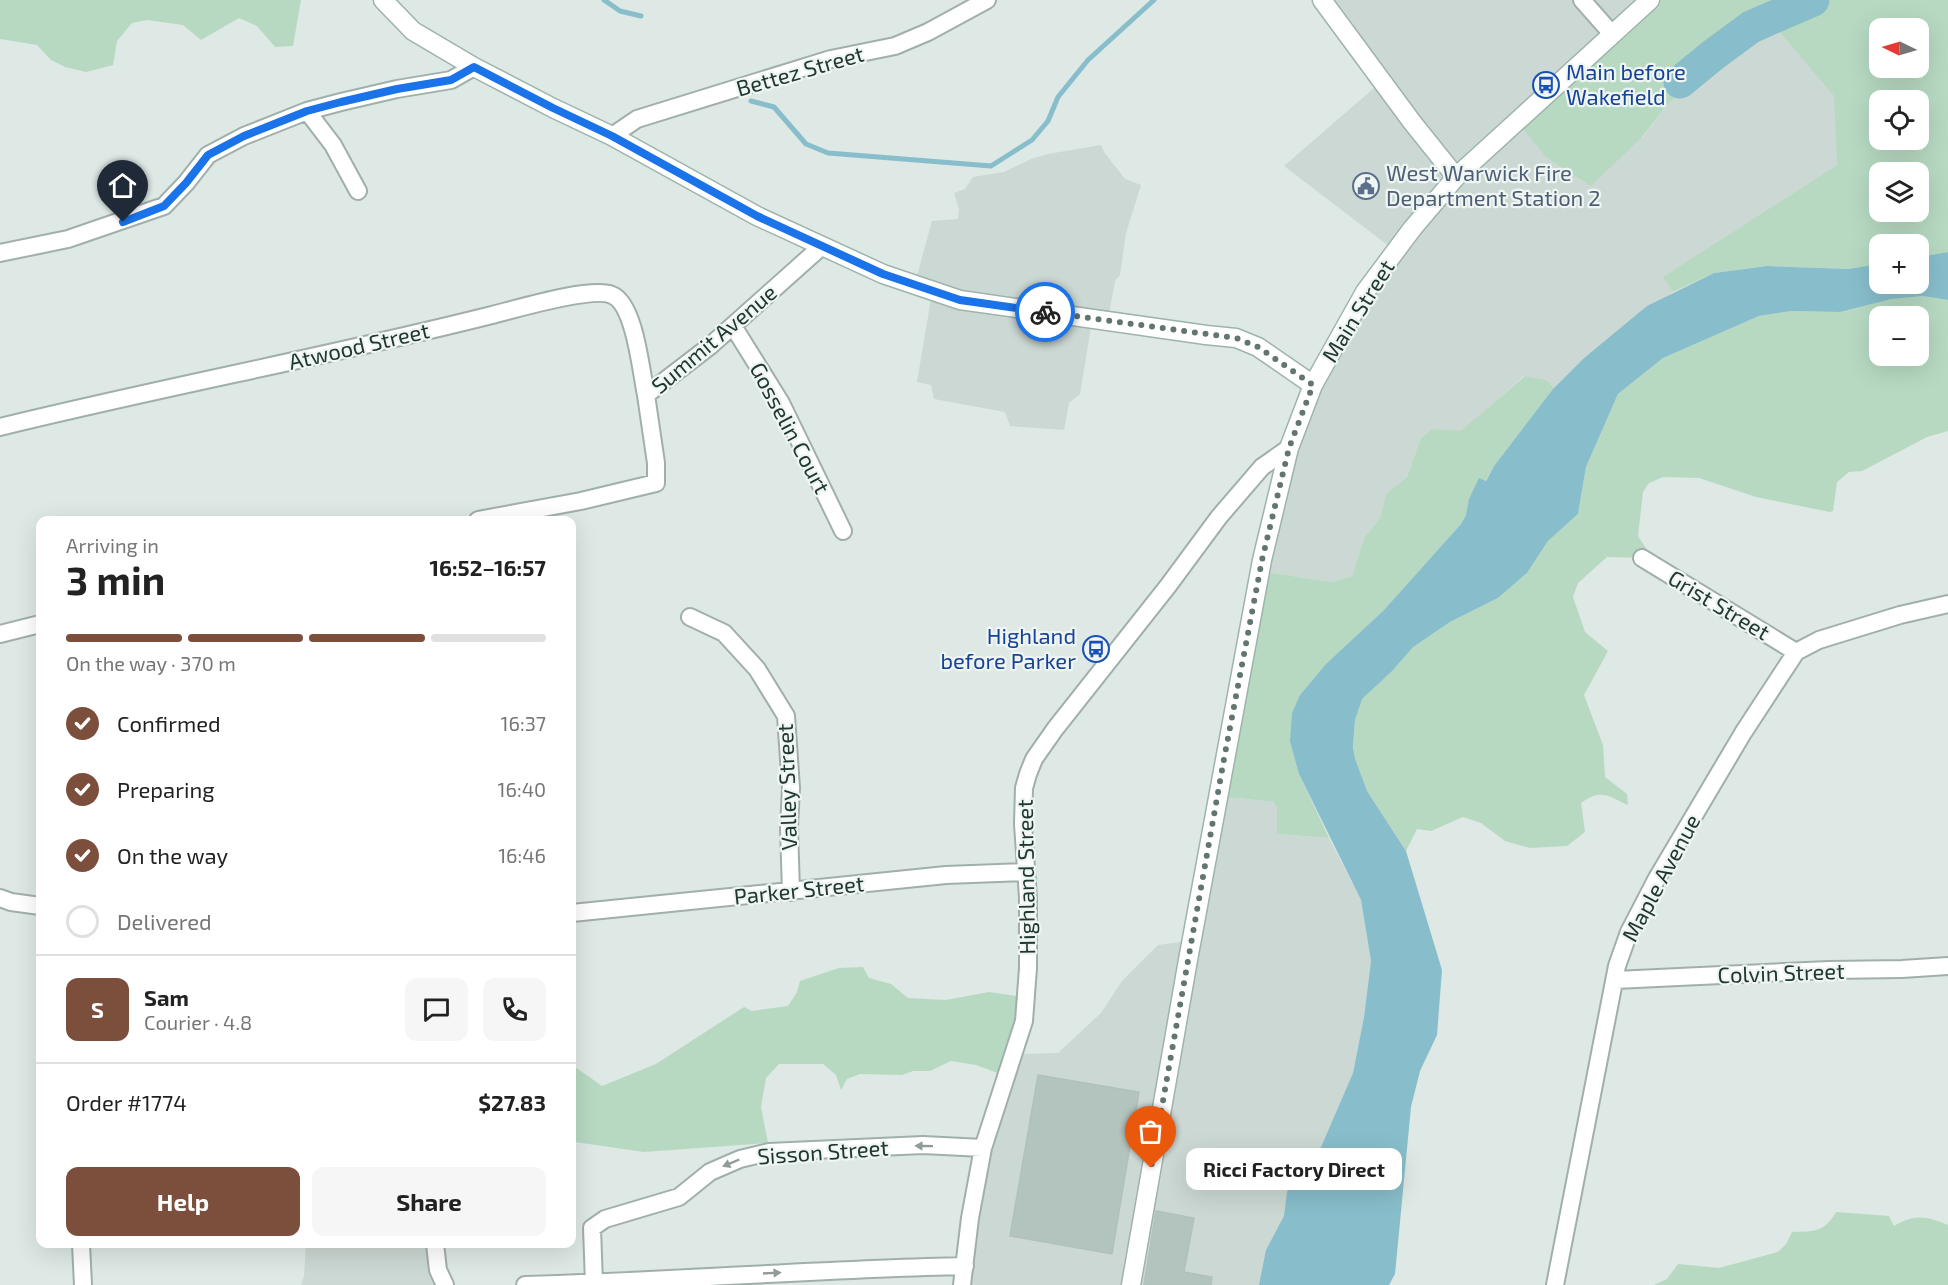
<!DOCTYPE html>
<html lang="en">
<head>
<meta charset="utf-8">
<style>
  body { margin:0; font-family:"Exo 2",sans-serif; background:#f6f6f6; color:#222; height:100vh; display:flex; flex-direction:column; font-size:22px; white-space:nowrap }
  * { box-sizing:border-box; margin:0 }
  p { font-size:20px; color:#767676 }
  .icon { flex:none; width:33px; height:33px; fill:none; stroke:currentColor; stroke-width:2; stroke-linecap:round; stroke-linejoin:round }
  .map { position:relative; flex:1; overflow:hidden }
  .drawer { position:absolute; left:36px; top:516px; width:540px; height:732px; display:flex; flex-direction:column; background:#fff; border-radius:12px; box-shadow:0 6px 24px #0002 }
  .drawer>* { flex:none }
  .needle { width:39px; rotate:275deg }
  .buttons { position:absolute; left:1869px; top:18px; display:grid; gap:12px }
  .buttons a { display:grid; place-items:center; width:60px; height:60px; border-radius:12px; background:#fff; box-shadow:0 6px 24px #0002; font-size:30px }
  .pin { position:absolute; display:grid; place-items:center; width:51px; height:51px; color:#fff; margin:-62px -26px; border-radius:50% 50% 50% 0; rotate:-45deg; box-shadow:0 0 6px #0007 }
  .pin .icon { rotate:45deg }
  .courier { position:absolute; display:grid; place-items:center; width:60px; height:60px; margin:-30px; border:4px solid #1a73e8; border-radius:50%; background:#fff; color:#222; box-shadow:0 2px 8px #0007 }
  .bubble { position:absolute; height:42px; border-radius:12px; background:#fff; box-shadow:0 6px 24px #0002; font-size:20px; font-weight:700; line-height:42px; text-align:center }
  .head em { font-style:normal; font-weight:700 }
  .head div { display:flex; flex-direction:column-reverse }
  .head { display:flex; align-items:center; justify-content:space-between; height:102px; padding:0 30px }
  h1 { font-size:39px; font-weight:700; line-height:45px }
  .bar { display:grid; grid-template-columns:repeat(4,1fr); gap:9px 6px; align-content:center; height:72px; padding:0 30px }
  .bar i { height:8px; border-radius:4px; background:#e0e0e0 }
  .bar .on { background:#7c4e3c }
  .bar p { grid-column:span 4 }
  .line { display:flex; align-items:center; gap:15px; padding:0 30px; border-top:2px solid #e0e0e0 }
  .line div { flex:1 }
  .round { display:grid; place-items:center; flex:none; width:63px; height:63px; border-radius:12px; background:#f6f6f6 }
  ol { padding:0 30px; list-style:none }
  li { display:flex; align-items:center; gap:18px; height:66px }
  li p { margin-inline-start:auto }
  li .icon { padding:6px; border-radius:50%; background:#7c4e3c; color:#fff; stroke-width:4 }
  li:last-child { color:#767676 }
  li i { width:33px; height:33px; border:3px solid #e0e0e0; border-radius:50% }
  .cta { display:flex; gap:12px; margin-top:auto; padding:12px 30px }
  .cta a { flex:1; height:69px; border-radius:12px; background:#7c4e3c; color:#fff; font-size:24px; font-weight:700; line-height:69px; text-align:center }
  .cta a+a { background:#f6f6f6; color:#222 }
  .map>svg:first-child { display:block }
</style>
</head>
<body>
<div class="map">
<svg width="1948" height="1285" viewBox="0 0 1948 1285">
  <rect width="100%" height="100%" fill="#dee8e4"/>
  <path fill="#ccd8d3" d="M1321,0H1648L1642,138L1666,106L1704,70L1762,32L1778,29L1835,96L1837,165L1664,277L1673,292L1583,359L1554,388L1547,380L1524,376L1461,432L1432,429L1421,438L1407,477L1386,494L1380,518L1364,538L1352,576L1331,582L1260,571L1285,451L1394,250L1284,166L1381,82Z
    M1101,145L1104,152L1125,179L1141,185L1126,233L1120,275L1115,281L1108,319L1092,321L1080,394L1069,403L1064,430L1010,426L1005,412L934,399L931,385L917,382L932,293L915,283L932,221L958,219L959,209L954,193L965,189L973,177L1004,172L1031,159L1048,154Z
    M1217,796L1274,802L1277,809V834L1329,838L1361,900L1371,961L1364,1017L1353,1073L1297,1204L1265,1285H960L969,1223L1017,1054L1058,1053L1101,1013L1122,981L1158,945L1188,941Z
    M306,1244H443L448,1285H301L304,1276Z"/>
  <path fill="#b7d9c2" fill-rule="evenodd" d="M0,0H301L293,46L275,47L257,26L239,18L201,40L183,25L147,20L132,23L117,41L113,65L86,72L65,67L51,60L37,45L0,39Z
    M1648,0H1948V252L1919,257L1918,244H1880L1879,264L1848,269L1767,266L1714,273L1673,292L1663,277L1837,165L1834,96L1778,30L1762,32L1704,70L1666,106L1642,137L1591,186L1546,157L1516,120ZM1880,28H1918V68H1880ZM1880,100H1918V140H1880ZM1880,172H1918V212H1880Z
    M1923,296L1948,300V431L1927,437L1862,471L1849,472L1837,482L1833,511L1830,512L1756,497L1699,478L1663,477L1649,483L1643,492L1638,536L1652,558L1607,557L1578,583L1573,597L1585,632L1608,651L1584,695L1603,745L1605,777L1627,794L1628,805C1608,796 1601,788 1581,803L1585,832L1567,846L1530,848L1505,841L1481,823L1463,817L1431,831L1417,829L1406,851L1363,785L1353,755L1355,720L1364,690L1397,657L1450,622L1498,598L1527,573L1548,541L1578,514L1586,467L1618,394L1663,358L1759,316L1791,311L1840,312L1892,299ZM1880,316H1918V356H1880Z
    M1525,376L1547,380L1554,388L1494,466L1461,524L1383,611L1327,663L1299,774L1329,838L1277,834V809L1274,802L1217,796L1260,571L1331,582L1352,576L1364,538L1380,518L1386,494L1407,477L1421,438L1432,429L1461,431Z
    M863,967L869,978L891,984L908,998L946,1000L989,992L1023,997L1003,1075L976,1065L951,1061L930,1071H913L902,1075L860,1074L847,1079L841,1090L836,1075L823,1064H779L766,1078L761,1107L768,1143L644,1152L575,1142L572,1139V1065L602,1086L656,1064L744,1007L752,1011L788,1006L797,992L800,981L839,968Z
    M1836,1212L1889,1216L1894,1226C1916,1214 1925,1216 1948,1225V1285H1654L1667,1279L1678,1264L1719,1268L1778,1252L1786,1244L1792,1232C1814,1231 1824,1233 1836,1212Z"/>
  <path fill="#88becb" d="M1948,252V300L1923,296L1892,299L1840,312L1791,311L1759,316L1663,358L1618,394L1586,467L1578,514L1548,541L1527,573L1498,598L1450,622L1413,647L1392,671L1362,699L1355,720L1353,748L1355,759L1367,791L1406,851L1442,970L1437,1035L1420,1071L1411,1107L1395,1274L1389,1285H1259L1266,1250L1284,1216L1287,1192L1296,1171L1315,1161L1353,1073L1364,1017L1371,961L1361,900L1299,774L1290,741L1292,713L1300,695L1327,663L1383,611L1461,524L1466,515L1469,499L1479,478L1486,481L1494,466L1553,389L1583,359L1647,306L1714,273L1767,266L1848,269L1879,264L1880,284H1918L1919,257Z"/>
  <g fill="none" stroke-linecap="round" stroke-linejoin="round">
    <path stroke="#88becb" stroke-width="5" d="M604,0L620,11L641,16
      M751,101L774,107L806,144L828,153L991,166L1032,140L1048,121L1058,97L1088,60L1154,0"/>
    <path stroke="#88becb" stroke-width="33" d="M1680,82L1713,55L1751,27L1813,0"/>
  </g>
  <path fill="#b3c3bd" stroke="#b1c1bb" stroke-width="1.5" d="M1038,1075L1139,1092L1112,1254L1010,1236Z
    M1156,1211L1194,1218L1184,1272L1212,1277L1211,1285H1144Z"/>
  <g fill="none" stroke-linecap="round" stroke-linejoin="round">
    <defs>
      <path id="street" d="M1582,0L1612,34
        M307,111L333,145L358,191
        M612,136L637,119L831,59L895,46L928,32L987,0
        M0,253L68,239L164,206L186,183L208,155L244,136L307,111L341,102L397,89L451,80L474,67
        M733,326L781,403L843,531
        M0,427C163,387 329,356 492,315C516,309 592,286 612,295C635,304 641,372 646,395
        M478,520L581,501L656,483V463L646,395L710,346L822,246
        M1642,558L1796,652
        M690,617L724,633L757,669L786,716L791,788L789,827L791,892
        M0,634L40,624
        M0,898L11,902L40,906
        M572,913L946,875L1026,872
        M1615,980L1829,970L1902,969L1948,966
        M81,1244L83,1285
        M435,1244L438,1270L445,1285
        M594,1283L592,1228L605,1219L679,1197L710,1172L740,1159L769,1152L923,1145L983,1148
        M525,1285C672,1281 818,1269 965,1266
        M962,1285L970,1218L983,1148L1024,1021L1028,968V898L1023,824L1024,788L1028,774L1034,759L1055,729L1168,586L1219,517L1262,467L1289,448
        M1555,1285L1617,966L1629,932L1657,878L1743,733L1796,652L1819,640L1900,615L1948,604"/>
      <path id="secondary" d="M383,0L413,31L474,67L553,108L612,136L757,216L883,274L960,300L1206,335L1236,338L1258,347L1313,385
        M1322,0L1412,122L1456,177
        M1131,1285L1188,960L1262,560L1289,448L1313,385L1365,292L1412,229L1456,177L1650,0"/>
    </defs>
    <use href="#street" stroke="#a1afab" stroke-width="20"/>
    <use href="#secondary" stroke="#9eb3ac" stroke-width="21"/>
    <use href="#street" stroke="#fff" stroke-width="16"/>
    <use href="#secondary" stroke="#fff" stroke-width="18"/>
  </g>
  <defs><path id="oneway-solid" d="M-6-.8H1V-3.2L6.5 0L1 3.2V.8H-6Z" transform="scale(1.5)"/></defs>
  <g fill="#909b98">
    <use href="#oneway-solid" transform="translate(924 1146) rotate(-179)"/>
    <use href="#oneway-solid" transform="translate(731 1163) rotate(157)"/>
    <use href="#oneway-solid" transform="translate(772 1273) rotate(-3)"/>
  </g>
  <g fill="none" stroke-linecap="round" stroke-linejoin="round">
    <path stroke="#627570" stroke-width="6" stroke-dasharray="0 10.8" d="M1045,312L1236,338L1258,347L1313,385L1289,448L1262,560L1224,759L1151,1168"/>
    <path stroke="#1a73e8" stroke-width="8" d="M123,222L164,206L186,183L208,155L244,136L307,111L341,102L397,89L451,80L474,67L553,108L612,136L757,216L883,274L960,300L1045,312"/>
  </g>
  <defs>
    <symbol id="bus-ring" viewBox="-11 -11 22 22"><circle r="9.5" fill="#eef5f2" stroke="#1a4fb4" stroke-width="1.5"/><path d="M-5-6H5V4H4V6H2V4H-2V6H-4V4H-5ZM-3.5-4V0h7V-4ZM-3.5 1.2v1.5H-2V1.2ZM2 1.2v1.5H3.5V1.2Z" fill="#1a4fb4"/></symbol>
    <symbol id="civic-ring" viewBox="-11 -11 22 22"><circle r="9.5" fill="#eef5f2" stroke="#5c6f8a" stroke-width="1.5"/><path d="M-.6-6.5H3V-4.5H.6V-3L4-1V1h2V6H-6V1h2V-1L-.6-3ZM-1.2 2.5V6h2.4V2.5Z" fill="#5c6f8a"/></symbol>
  </defs>
  <g fill-rule="evenodd">
    <use href="#bus-ring" x="1531" y="70" width="30" height="30"/>
    <use href="#civic-ring" x="1351" y="171" width="30" height="30"/>
    <use href="#bus-ring" x="1081" y="634" width="30" height="30"/>
  </g>
  <g text-anchor="middle" stroke-width="4.5" stroke-linejoin="round" paint-order="stroke">
    <g font-size="22" fill="#203732" stroke="#eef5f2">
      <text transform="translate(800 71) rotate(-16)" y="8">Bettez Street</text>
      <text transform="translate(1358 311) rotate(-58)" y="8">Main Street</text>
      <text transform="translate(714 339) rotate(-40)" y="8">Summit Avenue</text>
      <text transform="translate(359 346) rotate(-13)" y="8">Atwood Street</text>
      <text transform="translate(790 428) rotate(62)" y="8">Gosselin Court</text>
      <text transform="translate(1719 605) rotate(31)" y="8">Grist Street</text>
      <text transform="translate(787 787) rotate(-92)" y="8">Valley Street</text>
      <text transform="translate(1026 877) rotate(-91)" y="8">Highland Street</text>
      <text transform="translate(1661 878) rotate(-62)" y="8">Maple Avenue</text>
      <text transform="translate(799 890) rotate(-6)" y="8">Parker Street</text>
      <text transform="translate(1781 973) rotate(-2)" y="8">Colvin Street</text>
      <text transform="translate(823 1152) rotate(-4)" y="8">Sisson Street</text>
    </g>
    <g font-size="22" fill="#164399" stroke="#eef5f2" text-anchor="start">
      <text x="1566" y="80">Main before<tspan x="1566" dy="25">Wakefield</tspan></text>
      <text x="1076" y="644" text-anchor="end">Highland<tspan x="1076" dy="25">before Parker</tspan></text>
    </g>
    <g font-size="22" fill="#4e5e75" stroke="#eef5f2" text-anchor="start">
      <text x="1386" y="181">West Warwick Fire<tspan x="1386" dy="25">Department Station 2</tspan></text>
    </g>
  </g>
</svg>
<div class="buttons">
<a><svg class="needle" viewBox="-14 -14 28 28"><path d="M0-13l5 13h-10z" fill="#e53935"/><path d="M0 13l5-13h-10z" fill="#767676"/></svg></a>
<a><svg class="icon" aria-label="locate" viewBox="0 0 24 24"><circle cx="12" cy="12" r="6"/><path d="M12 2v4M12 18v4M2 12h4M18 12h4"/></svg></a>
<a><svg class="icon" aria-label="layers" viewBox="0 0 24 24"><path d="M12 4l9 5-9 5-9-5zM3 14l9 5 9-5"/></svg></a>
<a>+</a>
<a>−</a>
</div>
<div class="pin" style="left:1151px;top:1168px;background:#ea580c"><svg class="icon" aria-label="bag" viewBox="0 0 24 24"><path d="M5 8h14l-1 12H6zM9 8a3 3 0 0 1 6 0"/></svg></div>
<div class="pin" style="left:123px;top:222px;background:#1f2937"><svg class="icon" aria-label="home" viewBox="0 0 24 24"><path d="M3 11l9-7 9 7M6 9v11h12V9"/></svg></div>
<div class="courier" style="left:1045px;top:312px"><svg class="icon" aria-label="bike" viewBox="0 0 24 24"><circle cx="6" cy="16" r="4"/><circle cx="18" cy="16" r="4"/><path d="M6 16l4-8h5l3 8M10 8l3 8H6M13 5h3"/></svg></div>
<div class="bubble" style="left:1186px;top:1148px;width:216px">Ricci Factory Direct</div>
<section class="drawer">
<div class="head"><div><h1>3 min</h1><p>Arriving in</p></div><em>16:52–16:57</em></div>
<div class="bar"><i class="on"></i><i class="on"></i><i class="on"></i><i></i><p>On the way · 370 m</p></div>
<ol>
<li><svg class="icon" aria-label="check" viewBox="0 0 24 24"><path d="M5 12l5 5 9-10"/></svg>Confirmed<p>16:37</p></li>
<li><svg class="icon" aria-label="check" viewBox="0 0 24 24"><path d="M5 12l5 5 9-10"/></svg>Preparing<p>16:40</p></li>
<li><svg class="icon" aria-label="check" viewBox="0 0 24 24"><path d="M5 12l5 5 9-10"/></svg>On the way<p>16:46</p></li>
<li><i></i>Delivered</li>
</ol>
<div class="line" style="height:108px"><b class="round" style="background:#7c4e3c;color:#fff">S</b><div><b>Sam</b><p>Courier · 4.8</p></div><a class="round"><svg class="icon" aria-label="chat" viewBox="0 0 24 24"><path d="M4 5h16v11H9l-5 4z"/></svg></a><a class="round"><svg class="icon" aria-label="phone" viewBox="0 0 24 24"><path d="M5 4h4l2 5-3 2q2 4 5 5l2-3 5 2v4C11 20 4 13 5 4z"/></svg></a></div>
<div class="line" style="height:78px"><div>Order #1774</div><b>$27.83</b></div>
<div class="cta"><a>Help</a><a>Share</a></div>
</section>
</div>
</body>
</html>
